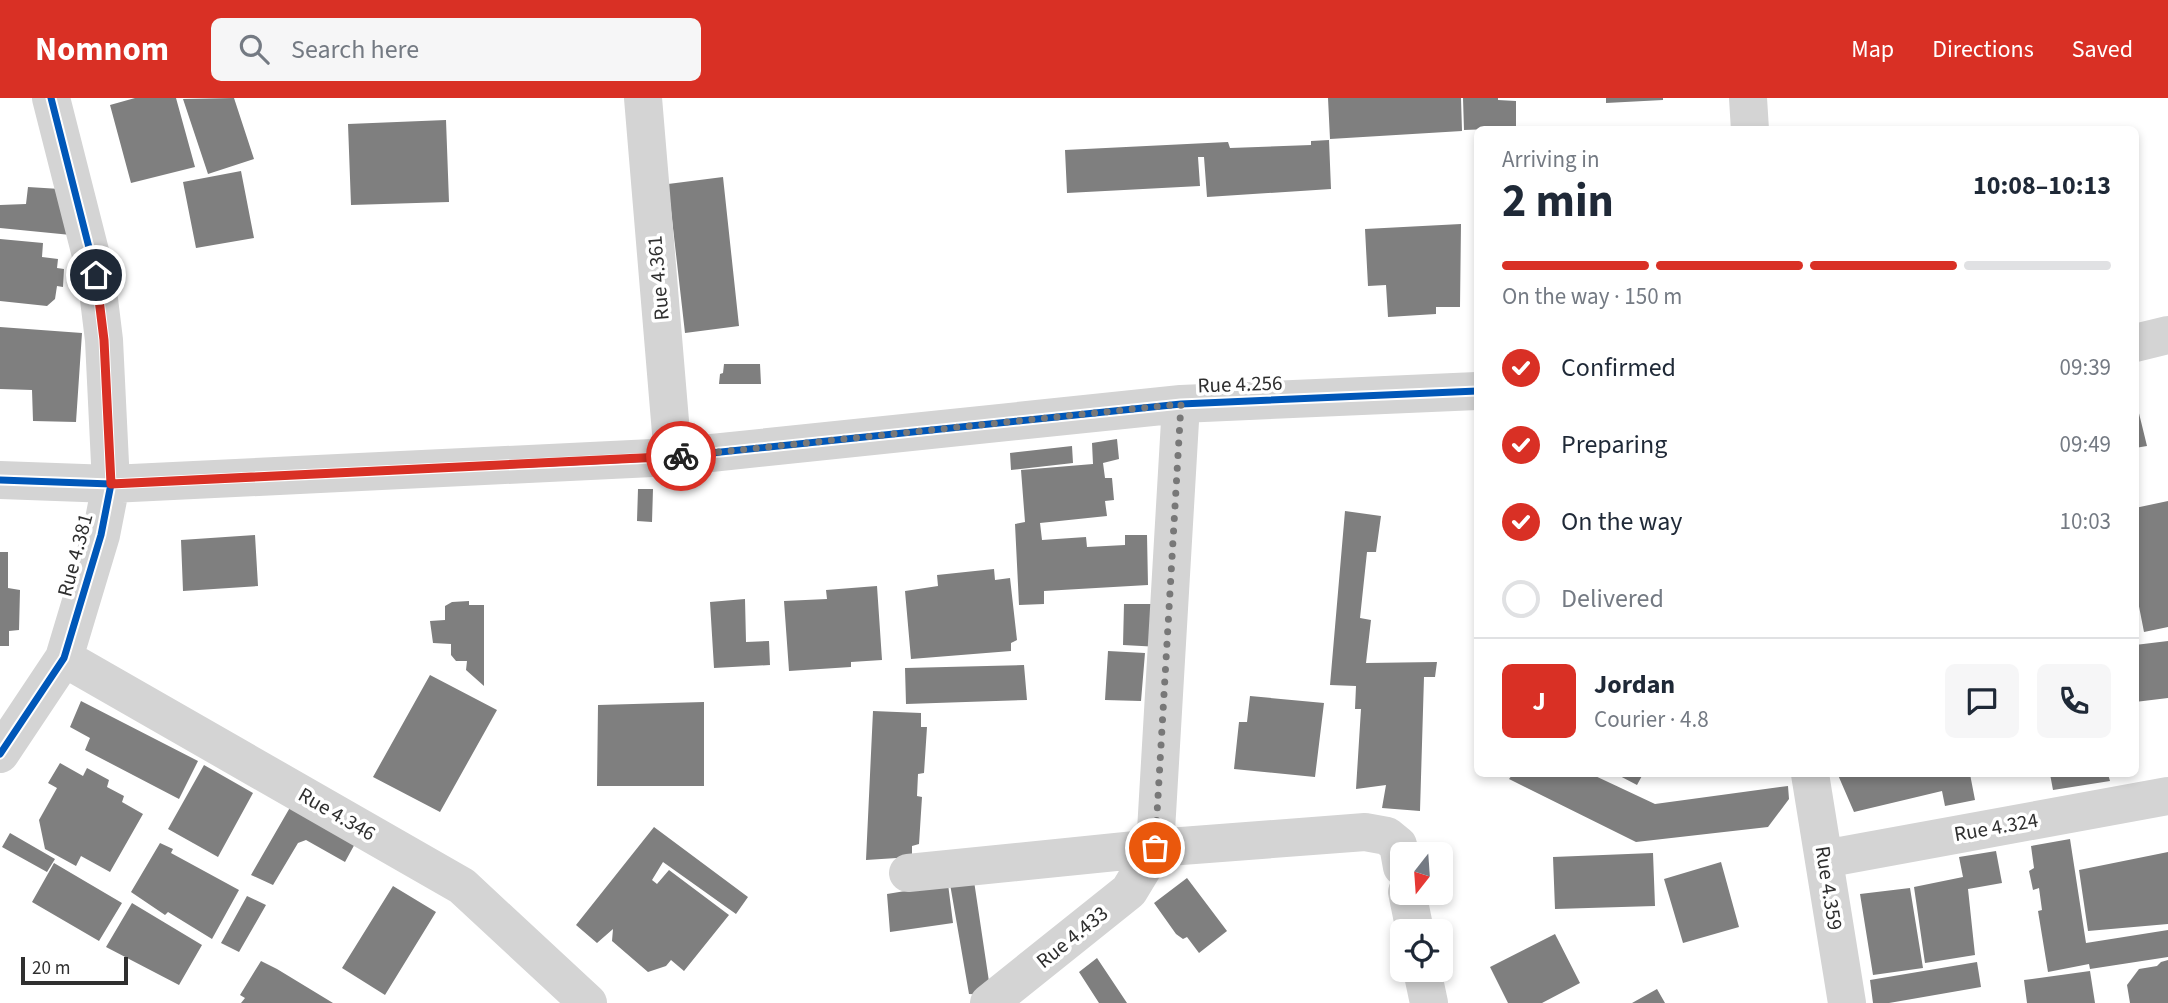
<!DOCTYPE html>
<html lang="en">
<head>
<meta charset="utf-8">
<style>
  body { margin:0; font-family:"Source Sans 3",sans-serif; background:#f6f6f7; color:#1f2937; height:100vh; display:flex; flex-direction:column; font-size:26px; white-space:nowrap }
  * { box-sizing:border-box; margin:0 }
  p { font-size:23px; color:#747a83 }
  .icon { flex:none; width:38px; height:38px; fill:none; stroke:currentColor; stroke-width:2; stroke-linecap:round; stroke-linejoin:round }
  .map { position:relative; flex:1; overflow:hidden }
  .drawer { position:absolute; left:1474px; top:28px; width:665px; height:651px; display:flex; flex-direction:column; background:#fff; border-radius:10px; box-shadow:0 4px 10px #0003 }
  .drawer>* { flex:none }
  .needle { width:46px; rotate:197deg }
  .buttons { position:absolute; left:1390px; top:744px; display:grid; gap:14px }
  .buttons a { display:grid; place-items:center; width:63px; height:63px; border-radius:10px; background:#fff; box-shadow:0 4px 10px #0003; font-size:35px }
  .scale { position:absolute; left:21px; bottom:18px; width:107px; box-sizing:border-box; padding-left:7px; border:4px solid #2f2f2f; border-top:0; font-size:19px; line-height:24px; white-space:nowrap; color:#2f2f2f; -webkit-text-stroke:5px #fff; paint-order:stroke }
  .pin { position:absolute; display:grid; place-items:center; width:60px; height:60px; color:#fff; margin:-30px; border:4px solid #fff; border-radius:50%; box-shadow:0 2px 7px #0007 }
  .courier { position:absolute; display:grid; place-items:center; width:70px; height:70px; margin:-35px; border:5px solid #d93025; border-radius:50%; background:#fff; color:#222; box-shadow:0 2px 9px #0007 }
  .summary em { font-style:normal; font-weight:700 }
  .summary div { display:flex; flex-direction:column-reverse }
  .summary { display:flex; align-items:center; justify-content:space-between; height:119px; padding:0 28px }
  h1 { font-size:46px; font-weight:700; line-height:52px }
  .bar { display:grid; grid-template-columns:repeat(4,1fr); gap:10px 7px; align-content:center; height:84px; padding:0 28px }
  .bar i { height:9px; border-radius:5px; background:#e0e1e3 }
  .bar .current { background:#d93025 }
  .bar p { grid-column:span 4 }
  .line { display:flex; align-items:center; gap:18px; padding:0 28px; border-top:2px solid #e0e1e3 }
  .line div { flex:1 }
  .round { display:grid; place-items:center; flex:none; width:74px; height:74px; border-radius:10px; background:#f6f6f7 }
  ol { padding:0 28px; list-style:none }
  li { display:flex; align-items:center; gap:21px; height:77px }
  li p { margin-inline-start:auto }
  li .icon { padding:7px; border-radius:50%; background:#d93025; color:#fff; stroke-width:4 }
  li:last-child { color:#747a83 }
  li i { width:38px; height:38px; border:4px solid #e0e1e3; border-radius:50% }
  header { display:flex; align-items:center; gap:42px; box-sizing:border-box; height:98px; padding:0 35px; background:#d93025; color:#fff }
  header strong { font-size:33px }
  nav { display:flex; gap:38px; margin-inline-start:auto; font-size:24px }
  .search { width:490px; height:63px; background:#f6f6f7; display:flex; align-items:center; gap:18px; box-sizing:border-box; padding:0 24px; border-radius:10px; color:#747a83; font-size:26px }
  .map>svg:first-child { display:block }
</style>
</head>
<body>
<header>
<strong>Nomnom</strong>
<div class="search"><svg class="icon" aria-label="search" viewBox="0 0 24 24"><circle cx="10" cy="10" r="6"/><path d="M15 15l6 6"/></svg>Search here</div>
<nav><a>Map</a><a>Directions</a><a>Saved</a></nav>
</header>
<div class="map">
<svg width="2168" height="905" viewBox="0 0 2168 905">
  <rect width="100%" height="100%" fill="#fff"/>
  <path fill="#7f7f7f" d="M135,0H176L195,69L131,85L110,7Z
    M234,0L254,61L208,76L183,1Z
    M1328,0H1461L1462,33L1330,41Z
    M1463,0H1498V2L1516,3V30L1464,32Z
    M1606,0H1663V2L1606,5Z
    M446,22L449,104L351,107L348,26Z
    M1329,42L1331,91L1207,99L1204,59H1198L1200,88L1067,95L1065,52L1228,44L1230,50L1311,47V43Z
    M241,73L254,140L196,150L183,84Z
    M723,79L739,228L685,235L668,86Z
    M28,89L60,91L71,137L0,130V107L26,106Z
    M1461,126L1460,209H1436V216L1388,219L1386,187L1368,188L1365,131Z
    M0,141L43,145L42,159L58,161L57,170L64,171L63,189L57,188L55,201L47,208L0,203Z
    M0,229L82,235L76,324L33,323L32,292L0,291Z
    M724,266H760L761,286H719L720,276L723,275Z
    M2135,299L2147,348L2135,350Z
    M1117,341L1119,361L1103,365L1105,380H1112L1114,402L1105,403L1107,418L1040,425L1042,442L1086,439L1087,449L1125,447V437H1147L1148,487L1044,493V506L1019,507L1015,426L1025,424L1021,372L1093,366L1092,345Z
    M1072,348L1073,365L1011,372L1010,355Z
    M638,391H653L652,424L637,423Z
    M2168,403V529L2144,534L2135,488V410Z
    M1345,413L1381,418L1376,454H1367L1360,520L1371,522L1366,565L1437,564L1435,579H1424L1420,713L1382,710L1386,687L1356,691L1361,611H1355L1356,588L1330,587Z
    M255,437L258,488L183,493L181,442Z
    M0,454H8V490L20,492L19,532L9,533V548H0Z
    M994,471L995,482L1010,480L1017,542L1011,545V553L911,561L905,493L938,488L937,477Z
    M877,488L882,562L851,564V569L789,573L784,503L827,501L826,492Z
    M745,501L746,544L769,543L770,567L714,570L710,504Z
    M469,503V507H484V588L466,572L467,563H456L451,557V546L433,545L430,523L445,522V508L452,504Z
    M1124,506H1162L1160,549L1123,547Z
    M2168,543V600L2135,604V547Z
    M1108,553L1145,555L1141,603L1105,602Z
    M1024,567L1027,602L906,606L905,570Z
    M430,577L497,612L440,714L373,679Z
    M1250,598L1324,605L1315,679L1234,671L1239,624H1247Z
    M81,603L198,663L179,701L85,652L90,640L70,629Z
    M704,604V688H597L598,607Z
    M873,613L921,615V629H927L924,675L918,676L917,698L922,699L919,746L912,748V759L866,762Z
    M60,665L83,678L87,670L109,682L107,689L124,698L122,704L143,716L110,774L81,758L76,768L45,751L39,722L57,690L48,685Z
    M204,667L253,695L218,759L168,731Z
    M1513,676H1591L1655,706L1788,688L1789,701L1768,729L1636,744L1509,681Z
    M1616,676H1643L1637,687Z
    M1849,676H1970L1975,702L1945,708L1942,693L1854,714L1838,677Z
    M2050,676H2108L2110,683L2053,692Z
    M292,706L357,742L345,764L306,742L298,745L273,787L251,777Z
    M654,729L748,799L736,816L663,764L652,782L657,786L669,772L729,817L684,873L671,862L666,868L648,874L612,843L613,831L597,845L576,827Z
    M10,735L55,761L47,774L2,749Z
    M2070,741L2086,845L2168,832V859L2090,871L2089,866L2048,874L2038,813L2042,812L2039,790L2033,792L2029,773L2034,770L2031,748Z
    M160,745L173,751L171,755L239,792L212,841L168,814L165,817L131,794Z
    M1996,753L2002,785L1968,791L1975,857L1925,865L1914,789L1963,779L1959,759Z
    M2168,754V826L2088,833L2079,772Z
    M1653,755L1655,808L1555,811L1553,759Z
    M1721,764L1739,829L1683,845L1664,781Z
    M54,765L122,805L99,843L32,804Z
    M1187,780L1227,833L1199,855L1187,839L1183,841L1176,836L1154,805Z
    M974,783L991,897L969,896L950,786Z
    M948,786L953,825L890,834L887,796Z
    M393,788L436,814L385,897L342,870Z
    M1910,790L1923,870L1873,877L1860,796Z
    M247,798L266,807L239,854L221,845Z
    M132,805L202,847L179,887L106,849Z
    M1555,836L1580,885L1542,905H1508L1490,869Z
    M1097,860L1127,905H1099L1079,874Z
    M2168,862V905H2130L2127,887L2139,871L2157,868L2161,864Z
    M261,863L277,871L333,905H241L245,900L240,897Z
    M1977,864L1981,889L1889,905H1873L1870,882Z
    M2090,873L2095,905H2027L2024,882Z
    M1657,891L1665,905H1632Z"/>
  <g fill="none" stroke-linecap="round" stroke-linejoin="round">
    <path stroke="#d4d4d4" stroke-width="38" d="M643,0L673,359
      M1748,0L1750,32
      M2135,245L2168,237
      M0,382L111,386L673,359L1181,306L1477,293
      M64,560L462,788L588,905
      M0,656L64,560L101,437L111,386L104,242L96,177L51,0
      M1810,676L1847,905
      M1824,761L2168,698
      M908,775L1155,750L1365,734L1387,738L1398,747L1402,769
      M1407,794L1415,833
      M1422,872L1429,905
      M989,905L1129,793L1155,750L1181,306"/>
    <defs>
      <path id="cycleway" d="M0,382L111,386L673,359L1181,306L1477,293
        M0,656L64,560L101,437L111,386L104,242L96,177L51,0"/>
    </defs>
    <use href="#cycleway" stroke="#fff" stroke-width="11"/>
    <use href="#cycleway" stroke="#0057b8" stroke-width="7"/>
  </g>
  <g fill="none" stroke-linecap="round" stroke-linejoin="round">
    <path stroke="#787878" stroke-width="7" stroke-dasharray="0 12.6" d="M681,358L1181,306L1155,750"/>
    <path stroke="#d93025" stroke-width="9" d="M96,177L104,242L111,386L681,358"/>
  </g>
  <g text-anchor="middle" stroke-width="7" stroke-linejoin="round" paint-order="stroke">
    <g font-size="21" fill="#2f2f2f" stroke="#fff">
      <text transform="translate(658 180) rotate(-95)" y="7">Rue 4.361</text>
      <text transform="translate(1240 286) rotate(-2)" y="7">Rue 4.256</text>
      <text transform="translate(75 457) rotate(-75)" y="7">Rue 4.381</text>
      <text transform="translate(337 716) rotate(30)" y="7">Rue 4.346</text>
      <text transform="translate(1996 729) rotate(-10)" y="7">Rue 4.324</text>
      <text transform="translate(1829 790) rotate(81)" y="7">Rue 4.359</text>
      <text transform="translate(1072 839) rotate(-39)" y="7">Rue 4.433</text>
    </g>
  </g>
</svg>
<div class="buttons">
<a><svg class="needle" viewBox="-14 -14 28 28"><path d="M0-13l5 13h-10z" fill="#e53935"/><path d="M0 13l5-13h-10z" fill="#747a83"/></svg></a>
<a><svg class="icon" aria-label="locate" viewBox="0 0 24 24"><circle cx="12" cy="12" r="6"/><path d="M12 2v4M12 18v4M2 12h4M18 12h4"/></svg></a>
</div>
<div class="scale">20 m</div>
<div class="pin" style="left:1155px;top:750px;background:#ea580c"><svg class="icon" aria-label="bag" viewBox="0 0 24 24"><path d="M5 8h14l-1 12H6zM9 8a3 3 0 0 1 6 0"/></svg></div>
<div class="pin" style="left:96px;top:177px;background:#1f2937"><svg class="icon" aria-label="home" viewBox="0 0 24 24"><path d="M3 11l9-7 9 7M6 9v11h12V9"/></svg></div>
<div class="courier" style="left:681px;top:358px"><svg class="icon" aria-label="bike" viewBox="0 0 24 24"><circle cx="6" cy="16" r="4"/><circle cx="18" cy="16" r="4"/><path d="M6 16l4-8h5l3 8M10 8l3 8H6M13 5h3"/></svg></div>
<section class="drawer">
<div class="summary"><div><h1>2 min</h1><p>Arriving in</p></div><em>10:08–10:13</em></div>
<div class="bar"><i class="current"></i><i class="current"></i><i class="current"></i><i></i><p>On the way · 150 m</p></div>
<ol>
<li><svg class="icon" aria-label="check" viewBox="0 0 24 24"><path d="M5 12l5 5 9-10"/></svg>Confirmed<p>09:39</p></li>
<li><svg class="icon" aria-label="check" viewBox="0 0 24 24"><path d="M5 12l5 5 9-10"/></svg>Preparing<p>09:49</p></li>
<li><svg class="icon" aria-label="check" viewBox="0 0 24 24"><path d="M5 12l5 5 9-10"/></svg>On the way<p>10:03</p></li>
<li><i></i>Delivered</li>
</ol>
<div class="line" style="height:126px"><b class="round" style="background:#d93025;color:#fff">J</b><div><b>Jordan</b><p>Courier · 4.8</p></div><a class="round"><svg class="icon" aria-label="chat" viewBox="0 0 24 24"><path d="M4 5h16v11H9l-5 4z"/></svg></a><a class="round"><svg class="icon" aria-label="phone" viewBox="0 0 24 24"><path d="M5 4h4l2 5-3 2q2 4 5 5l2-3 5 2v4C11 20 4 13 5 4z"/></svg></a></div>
</section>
</div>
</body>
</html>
